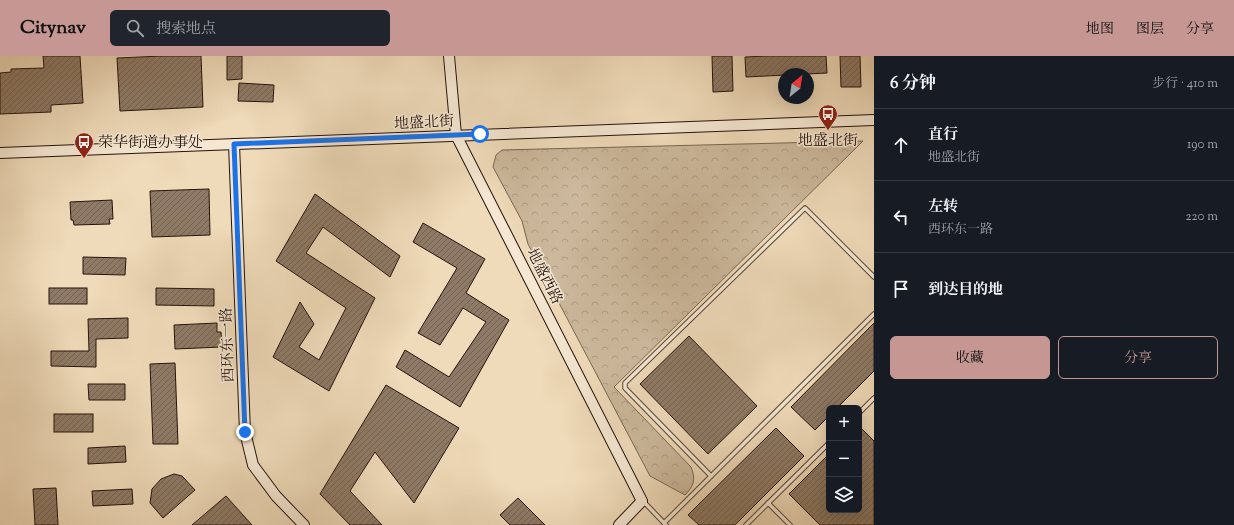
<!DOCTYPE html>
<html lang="zh">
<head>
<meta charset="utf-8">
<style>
  :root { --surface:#171b24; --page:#20242c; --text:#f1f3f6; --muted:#9ea1a6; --line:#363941; --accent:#c59692 }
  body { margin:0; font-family:"Sorts Mill Goudy","Noto Serif SC",serif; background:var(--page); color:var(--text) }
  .controls { position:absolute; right:12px; bottom:12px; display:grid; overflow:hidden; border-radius:6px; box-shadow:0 4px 16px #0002 }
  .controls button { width:36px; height:36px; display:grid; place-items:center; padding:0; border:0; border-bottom:1px solid var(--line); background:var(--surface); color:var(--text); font:20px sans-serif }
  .compass { position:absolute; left:778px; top:12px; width:36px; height:36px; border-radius:50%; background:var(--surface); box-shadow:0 4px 16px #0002; rotate:30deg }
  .stop { position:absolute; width:12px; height:12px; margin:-9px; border:3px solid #1a73e8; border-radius:50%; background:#fff }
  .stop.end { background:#1a73e8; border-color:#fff; box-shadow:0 1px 4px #0008 }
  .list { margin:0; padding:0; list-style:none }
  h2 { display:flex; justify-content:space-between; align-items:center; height:52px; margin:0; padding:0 16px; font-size:17px }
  h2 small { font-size:13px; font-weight:400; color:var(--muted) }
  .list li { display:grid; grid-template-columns:26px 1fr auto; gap:12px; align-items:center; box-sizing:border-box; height:72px; padding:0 16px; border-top:1px solid var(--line) }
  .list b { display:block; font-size:15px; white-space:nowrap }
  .list p { margin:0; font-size:13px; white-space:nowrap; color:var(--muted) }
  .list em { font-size:13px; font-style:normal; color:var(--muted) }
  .actions { display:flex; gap:8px; padding:12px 16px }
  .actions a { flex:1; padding:9px 0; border:1px solid var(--accent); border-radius:6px; text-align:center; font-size:14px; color:var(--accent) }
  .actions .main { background:var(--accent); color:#111 }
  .icon { flex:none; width:22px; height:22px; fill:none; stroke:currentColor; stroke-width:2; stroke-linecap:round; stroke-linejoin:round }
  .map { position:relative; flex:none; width:874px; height:469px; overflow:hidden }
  header { display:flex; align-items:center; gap:24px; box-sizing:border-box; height:56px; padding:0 20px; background:var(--accent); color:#111 }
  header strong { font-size:19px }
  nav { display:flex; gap:22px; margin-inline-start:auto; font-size:14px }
  .search { width:280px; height:36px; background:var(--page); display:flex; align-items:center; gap:10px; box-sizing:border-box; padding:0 14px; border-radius:6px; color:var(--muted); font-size:15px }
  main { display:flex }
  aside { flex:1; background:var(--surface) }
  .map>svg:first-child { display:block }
  .forest { fill:url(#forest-crowns); stroke:#786654 }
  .building { fill:url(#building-hatch); stroke:#24130c }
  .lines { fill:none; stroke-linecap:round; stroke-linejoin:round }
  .lane-casing { stroke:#574537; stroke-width:5.5 }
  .secondary-casing { stroke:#24130c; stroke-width:12 }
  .lane { stroke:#f5e7d2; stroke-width:3.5 }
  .secondary { stroke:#f5e7d2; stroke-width:10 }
  .route { stroke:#1a73e8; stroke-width:5 }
  .labels { text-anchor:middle; stroke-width:3; stroke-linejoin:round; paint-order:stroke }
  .street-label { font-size:15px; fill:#24130c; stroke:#f5e7d2 }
  .poi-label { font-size:15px; fill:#24130c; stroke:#f5e7d2 }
</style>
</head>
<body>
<header>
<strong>Citynav</strong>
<div class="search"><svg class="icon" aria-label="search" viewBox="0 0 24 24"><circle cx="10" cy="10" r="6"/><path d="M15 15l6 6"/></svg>搜索地点</div>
<nav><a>地图</a><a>图层</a><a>分享</a></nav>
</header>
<main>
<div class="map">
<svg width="874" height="469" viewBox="0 0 874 469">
  <defs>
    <pattern id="forest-crowns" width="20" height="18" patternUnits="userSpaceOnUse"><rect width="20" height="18" fill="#ccb89c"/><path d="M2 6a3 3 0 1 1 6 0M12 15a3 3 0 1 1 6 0" fill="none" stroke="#af9d85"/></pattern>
    <pattern id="building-hatch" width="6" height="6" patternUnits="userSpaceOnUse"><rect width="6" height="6" fill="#8e7a66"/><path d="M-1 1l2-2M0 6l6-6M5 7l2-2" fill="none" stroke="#746352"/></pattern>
  </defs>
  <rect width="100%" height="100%" fill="#efdab9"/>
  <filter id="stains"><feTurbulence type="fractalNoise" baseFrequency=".005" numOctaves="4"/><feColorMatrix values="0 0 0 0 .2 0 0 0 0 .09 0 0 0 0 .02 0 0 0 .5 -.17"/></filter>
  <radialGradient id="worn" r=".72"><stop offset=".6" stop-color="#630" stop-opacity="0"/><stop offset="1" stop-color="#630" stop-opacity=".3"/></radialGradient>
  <path class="forest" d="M863 85 614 331 691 411C696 423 694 430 685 439L650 420 528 188 522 165 493 111 496 99 502 94Z"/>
  <g class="building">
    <path d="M43 0H80L83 47 51 49V56L0 58V17L11 16V13L44 12Z"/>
    <path d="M162 0H201L203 51 120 55 117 2Z"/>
    <path d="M227 0H242V23L227 24Z"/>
    <path d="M712 0H732L733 35 713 36Z"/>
    <path d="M767 0H826L827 17 746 21 745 1Z"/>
    <path d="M840 0H860L861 31H841Z"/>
    <path d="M239 27 274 29 273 46 238 45Z"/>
    <path d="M209 133 210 179 152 181 150 135Z"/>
    <path d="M315 138 400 200 390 221 323 171 306 197 375 242 329 335 273 301 300 246 314 268 299 291 319 304 346 252 276 205Z"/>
    <path d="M112 144 113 163H109L110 168 74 169 73 164H71L70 146Z"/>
    <path d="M423 167 485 203 466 237 509 264 460 351 396 311 405 294 449 321 486 266 463 252 440 289 418 277 457 212 413 186Z"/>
    <path d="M83 201 126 202 125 219 83 218Z"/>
    <rect x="49" y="232" width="38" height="16"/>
    <path d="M156 232 214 233V250L156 249Z"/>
    <path d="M128 262V282L96 283V311L51 310V295H89L88 263Z"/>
    <path d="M217 267V276H221L222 291 175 293 174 269Z"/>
    <path d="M874 267V315L837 352H829V360L815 374 791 351Z"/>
    <path d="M689 280 757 350 708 398 640 328Z"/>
    <path d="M175 307 178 388H153L150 308Z"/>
    <path d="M88 328H125V344H89Z"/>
    <path d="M386 329 459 372 414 447 375 396 350 435 382 469H350L320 438Z"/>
    <rect x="54" y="358" width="39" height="18"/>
    <path d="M859 370 874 385V469H820L789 438 829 398V454H859Z"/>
    <path d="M776 372 804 400 735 469H699L688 459Z"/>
    <path d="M125 390 126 406 88 408V392Z"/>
    <path d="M174 418 182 420 195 434 163 462 150 447 152 433 161 423Z"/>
    <path d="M56 432 58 469H35L33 433Z"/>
    <path d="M132 433 133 448 93 450 92 435Z"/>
    <path d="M226 440 252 469H192Z"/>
    <path d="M518 442 545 469H510L500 459Z"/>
  </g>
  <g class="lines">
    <g class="lane-casing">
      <g id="lane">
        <path d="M859 357 874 342"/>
        <path d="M711 420 625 332V327L805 152 874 221"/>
        <path d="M643 445 666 469"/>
        <path d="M768 447 790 469"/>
        <path d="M664 467 874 258"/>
        <path d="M746 469 829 387"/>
      </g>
    </g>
    <g class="secondary-casing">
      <g id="secondary">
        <path d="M449 0 456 79 642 445 619 469"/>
        <path d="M234 88 245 376 253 409 276 440 304 469"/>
        <path d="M0 97 874 64"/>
      </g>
    </g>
    <use href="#lane" class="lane"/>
    <use href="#secondary" class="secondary"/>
  </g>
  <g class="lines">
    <path class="route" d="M245 376 234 88 480 78"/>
  </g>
  <defs>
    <g id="bus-pin" transform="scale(1)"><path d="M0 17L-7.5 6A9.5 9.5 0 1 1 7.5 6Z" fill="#8f2418" stroke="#f5e7d2"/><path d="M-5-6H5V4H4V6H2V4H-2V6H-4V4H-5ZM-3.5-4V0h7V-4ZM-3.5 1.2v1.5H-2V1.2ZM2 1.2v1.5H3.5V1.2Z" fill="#fff"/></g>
  </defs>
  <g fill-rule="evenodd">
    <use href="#bus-pin" x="828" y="58"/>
    <use href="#bus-pin" x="84" y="86"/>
  </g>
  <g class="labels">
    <g class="street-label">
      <text transform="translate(424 66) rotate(-3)" y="5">地盛北街</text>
      <text transform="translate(545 220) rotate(63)" y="5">地盛西路</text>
      <text transform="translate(227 289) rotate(-92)" y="5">西环东一路</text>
    </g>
    <g class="poi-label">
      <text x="828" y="89">地盛北街</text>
      <text x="98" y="91" text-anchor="start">荣华街道办事处</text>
    </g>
  </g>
  <rect width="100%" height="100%" filter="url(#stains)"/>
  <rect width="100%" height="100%" fill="url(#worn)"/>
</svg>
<div class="controls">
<button>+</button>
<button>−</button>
<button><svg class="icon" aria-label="layers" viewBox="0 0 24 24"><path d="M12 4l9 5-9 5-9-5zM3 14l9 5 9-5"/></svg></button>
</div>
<svg class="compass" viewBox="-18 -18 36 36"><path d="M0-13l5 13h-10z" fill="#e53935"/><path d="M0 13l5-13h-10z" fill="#9ea1a6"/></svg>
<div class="stop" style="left:480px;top:78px"></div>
<div class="stop end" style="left:245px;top:376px"></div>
</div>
<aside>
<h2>6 分钟<small>步行 · 410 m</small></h2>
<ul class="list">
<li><svg class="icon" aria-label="ahead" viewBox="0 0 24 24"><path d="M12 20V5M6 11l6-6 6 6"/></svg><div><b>直行</b><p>地盛北街</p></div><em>190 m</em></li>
<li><svg class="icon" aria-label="left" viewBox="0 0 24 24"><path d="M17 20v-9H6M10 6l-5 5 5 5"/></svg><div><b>左转</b><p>西环东一路</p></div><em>220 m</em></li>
<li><svg class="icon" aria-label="arrive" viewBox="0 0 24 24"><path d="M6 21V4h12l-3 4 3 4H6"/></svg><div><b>到达目的地</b></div></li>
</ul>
<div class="actions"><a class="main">收藏</a><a>分享</a></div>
</aside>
</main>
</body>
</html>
